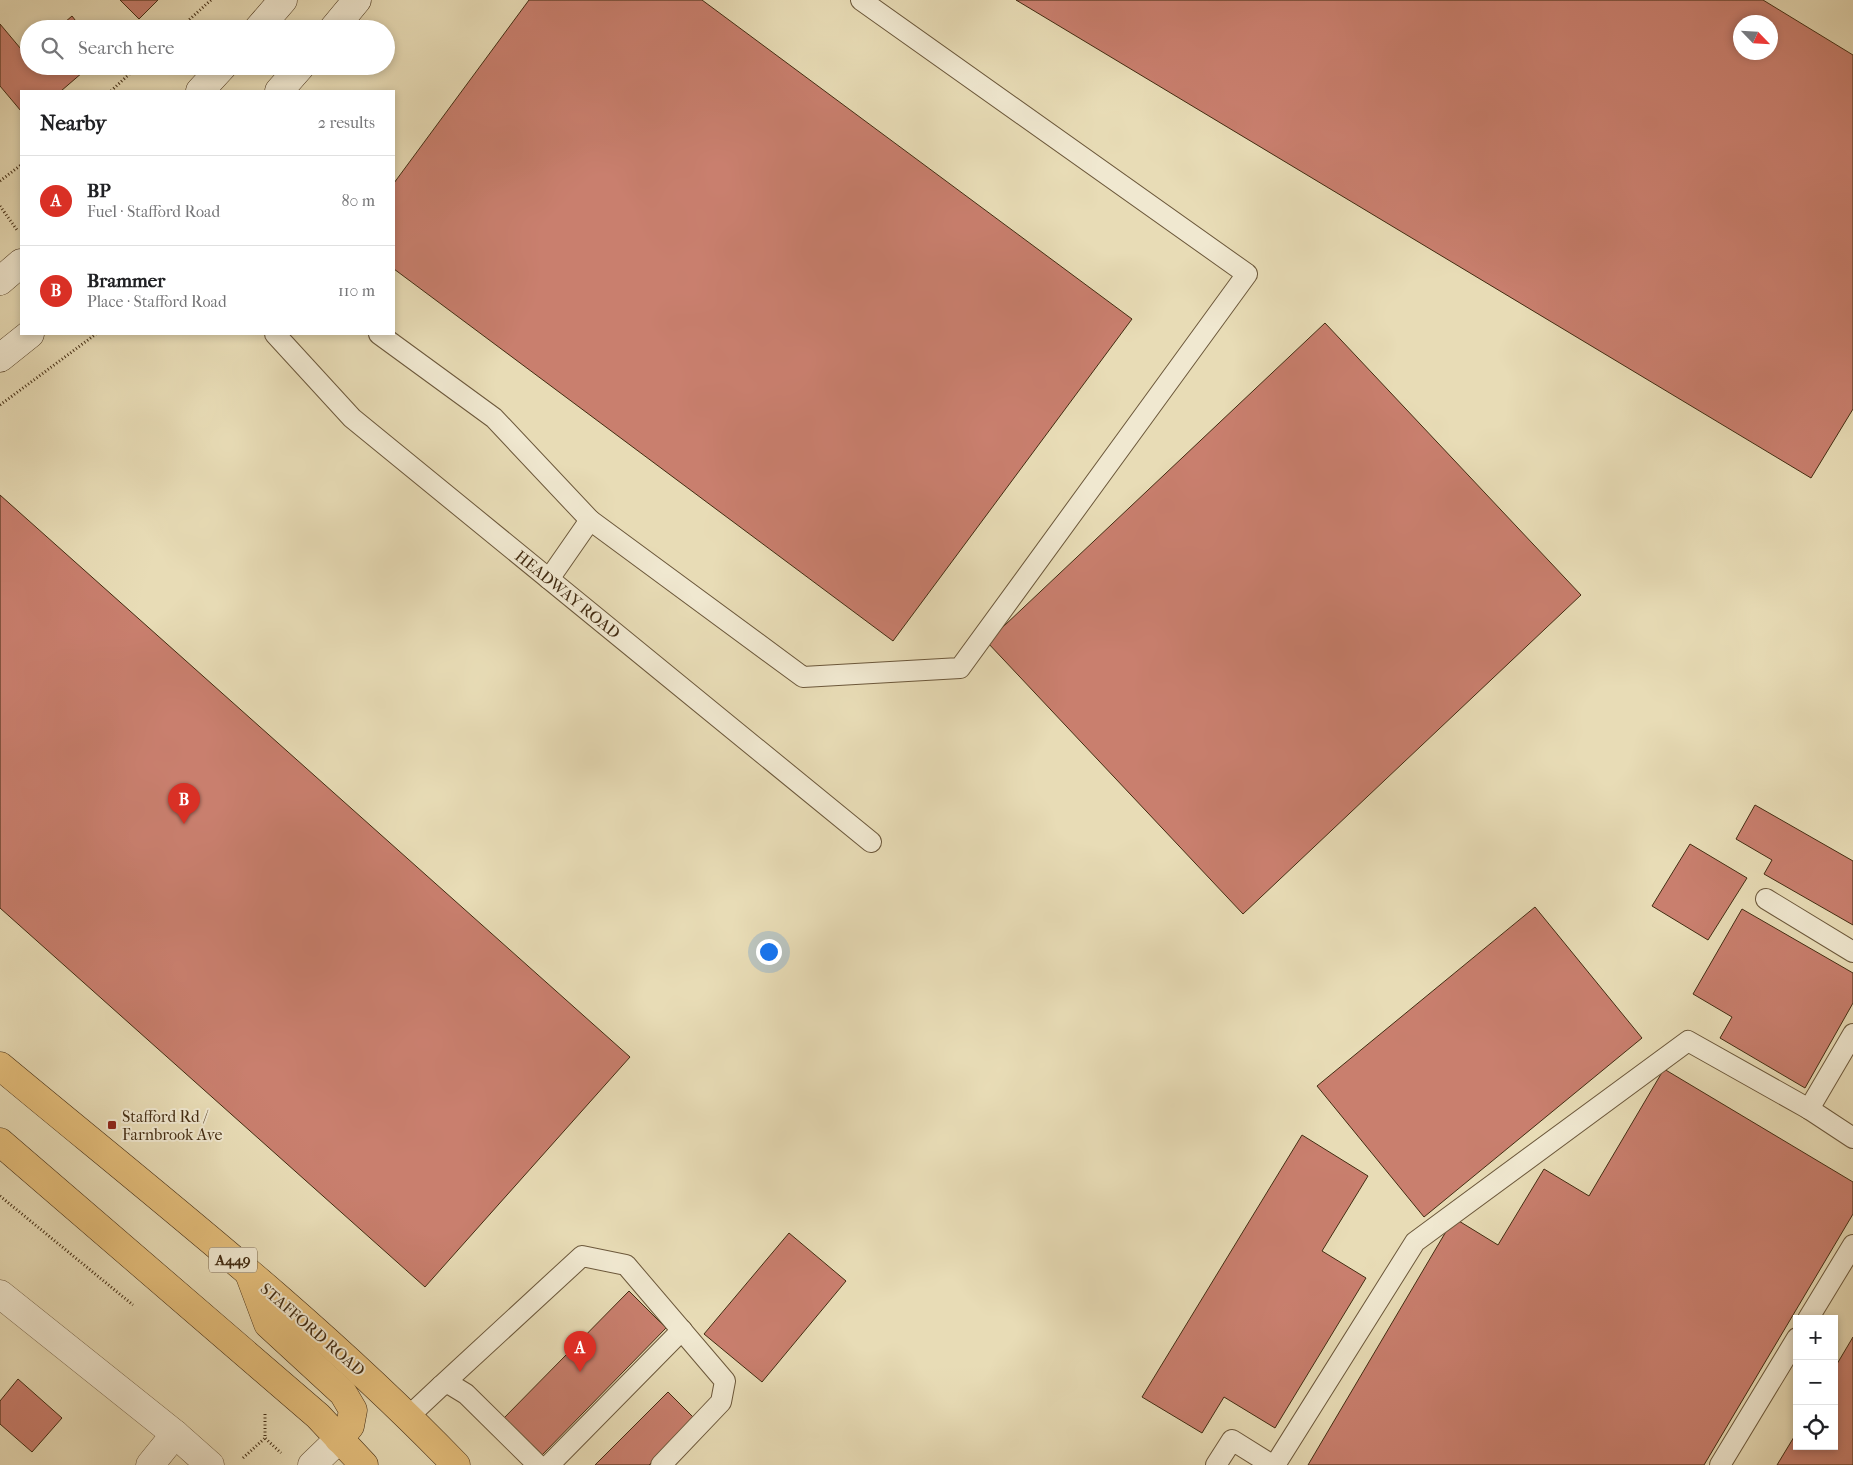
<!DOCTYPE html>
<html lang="en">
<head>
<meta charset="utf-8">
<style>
  :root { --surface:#fff; --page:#f6f6f6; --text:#202124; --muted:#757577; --line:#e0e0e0; --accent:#d93025 }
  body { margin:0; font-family:"IM FELL French Canon",serif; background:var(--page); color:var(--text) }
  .controls { position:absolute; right:15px; bottom:15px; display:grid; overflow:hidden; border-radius:0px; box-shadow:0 2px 8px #0003 }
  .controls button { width:45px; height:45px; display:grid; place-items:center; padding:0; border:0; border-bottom:1px solid var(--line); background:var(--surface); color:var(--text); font:25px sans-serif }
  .compass { position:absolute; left:1733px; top:15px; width:45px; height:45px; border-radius:50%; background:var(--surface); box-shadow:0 2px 8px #0003; rotate:115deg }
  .you { position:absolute; left:768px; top:951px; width:18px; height:18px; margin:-12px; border:4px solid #fff; border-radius:50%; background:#1a73e8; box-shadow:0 0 0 8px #1a73e833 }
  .badge { display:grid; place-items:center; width:32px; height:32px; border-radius:50%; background:var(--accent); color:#fff; font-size:16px; font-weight:700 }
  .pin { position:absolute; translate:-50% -41px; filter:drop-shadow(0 1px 2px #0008) }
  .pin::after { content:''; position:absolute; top:26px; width:18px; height:15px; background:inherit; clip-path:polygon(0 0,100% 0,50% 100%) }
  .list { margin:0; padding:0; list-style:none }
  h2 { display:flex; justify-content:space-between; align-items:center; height:65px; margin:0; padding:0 20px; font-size:21px }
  h2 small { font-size:16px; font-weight:400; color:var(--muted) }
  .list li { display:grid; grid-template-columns:32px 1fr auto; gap:15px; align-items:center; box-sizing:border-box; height:90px; padding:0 20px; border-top:1px solid var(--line) }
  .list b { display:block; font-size:19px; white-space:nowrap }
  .list p { margin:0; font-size:16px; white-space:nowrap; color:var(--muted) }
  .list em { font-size:16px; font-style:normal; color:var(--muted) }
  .icon { flex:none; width:28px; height:28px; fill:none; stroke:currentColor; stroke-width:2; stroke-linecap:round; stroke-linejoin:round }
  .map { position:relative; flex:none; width:1853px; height:1465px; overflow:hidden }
  .search { position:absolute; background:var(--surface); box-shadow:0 2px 8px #0003; left:20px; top:20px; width:375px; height:55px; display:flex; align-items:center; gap:12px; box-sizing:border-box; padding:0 18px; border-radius:28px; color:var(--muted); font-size:19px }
  .panel { position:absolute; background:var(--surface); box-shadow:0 2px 8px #0003; left:20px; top:90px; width:375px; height:245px; border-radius:0px }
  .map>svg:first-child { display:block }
  .building { fill:#c97f6e; stroke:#432c12; fill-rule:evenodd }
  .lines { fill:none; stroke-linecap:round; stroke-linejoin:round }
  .lane-casing { stroke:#6c583b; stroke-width:22 }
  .street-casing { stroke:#6c583b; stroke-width:29 }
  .secondary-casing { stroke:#432c12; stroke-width:29 }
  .highway-casing { stroke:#432c12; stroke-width:29 }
  .path { stroke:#432c12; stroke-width:3; stroke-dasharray:1 2.5; stroke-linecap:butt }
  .lane { stroke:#f0e8d0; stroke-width:20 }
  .street { stroke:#f0e8d0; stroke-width:28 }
  .secondary { stroke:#f0e8d0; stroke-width:28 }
  .highway { stroke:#e4be7b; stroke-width:28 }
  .poi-dot { fill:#8f2418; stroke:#f0e8d0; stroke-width:2 }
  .labels { text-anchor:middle; stroke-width:4; stroke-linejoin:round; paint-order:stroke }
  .shield { fill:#f0e8d0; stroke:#77644b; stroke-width:1 }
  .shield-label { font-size:15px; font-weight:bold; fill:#432c12 }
  .street-label { font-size:16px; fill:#432c12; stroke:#f0e8d0 }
  .poi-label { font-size:16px; fill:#432c12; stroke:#f0e8d0; text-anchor:start }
</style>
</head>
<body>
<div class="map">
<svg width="1853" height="1465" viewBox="0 0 1853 1465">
  <rect width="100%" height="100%" fill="#e8dcb6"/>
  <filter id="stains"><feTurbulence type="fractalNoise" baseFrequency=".004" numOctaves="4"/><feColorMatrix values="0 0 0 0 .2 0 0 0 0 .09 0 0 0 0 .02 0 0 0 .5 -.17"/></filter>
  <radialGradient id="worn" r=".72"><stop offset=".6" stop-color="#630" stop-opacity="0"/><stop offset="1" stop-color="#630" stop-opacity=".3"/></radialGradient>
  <g class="building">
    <path d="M120 0H158L139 19Z"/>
    <path d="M529 0H702L1132 319 893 641 394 269V183Z"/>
    <path d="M1016 0H1763L1853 55V409L1811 478ZM1740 22H1770V52H1740Z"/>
    <path d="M72 16 82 29H57Z"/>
    <path d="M0 24 26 55 29 53V66H90L61 91H21V111L0 86Z"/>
    <path d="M1325 323 1581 595 1243 914 987 642Z"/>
    <path d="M0 495 630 1057 425 1287 0 908Z"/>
    <path d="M1755 805 1853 861V925L1764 874 1772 860 1736 839Z"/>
    <path d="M1690 844 1747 878 1708 940 1652 906Z"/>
    <path d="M1535 907 1642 1038 1424 1217 1317 1086Z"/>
    <path d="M1742 909 1853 973V1003L1805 1088 1720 1038 1732 1017 1693 994Z"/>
    <path d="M1664 1069 1853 1182V1214L1704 1465H1308L1454 1218 1498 1245 1544 1169 1589 1196Z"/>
    <path d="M1302 1135 1368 1176 1322 1251 1366 1278 1275 1428 1224 1397 1202 1433 1142 1397Z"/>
    <path d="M789 1233 846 1281 762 1382 704 1334Z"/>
    <path d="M629 1291 666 1328 542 1455 504 1418Z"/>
    <path d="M1853 1337V1465H1777L1797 1432V1446H1834V1369Z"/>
    <path d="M18 1379 62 1418 32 1452 0 1424V1401Z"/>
    <path d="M668 1392 695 1419 649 1465H595Z"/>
  </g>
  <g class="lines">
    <g class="lane-casing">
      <g id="lane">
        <path d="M275 334 352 418 871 842"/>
        <path d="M379 334 494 418 590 520"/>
        <path d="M549 579 590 520 803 677 960 668 1247 274 861 0"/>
        <path d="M1766 899 1853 952"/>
        <path d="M1809 1109 1853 1034"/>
        <path d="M1808 1319 1853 1245"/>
        <path d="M441 1386 582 1256 626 1265 725 1381 721 1402 661 1465"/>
        <path d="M409 1416 441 1386 448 1383 466 1394 538 1465"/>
        <path d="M549 1465 682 1330"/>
        <path d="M1216 1465 1232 1440 1272 1465"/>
        <path d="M1275 1465 1415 1242 1688 1041 1809 1109 1853 1138"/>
        <path d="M1720 1465 1797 1338"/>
      </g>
    </g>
    <g class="street-casing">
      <g id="street">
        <path d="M0 1294 175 1434 210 1465"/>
        <path d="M150 1465 175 1434"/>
        <path d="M312 1465 339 1439"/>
      </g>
    </g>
    <g class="secondary-casing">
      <g id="secondary">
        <path d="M258 29 283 0"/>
        <path d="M333 29 357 0"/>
        <path d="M200 91 223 66"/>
        <path d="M279 91 301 66"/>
        <path d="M0 281 21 263"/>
        <path d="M0 358 30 334"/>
      </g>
    </g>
    <g class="highway-casing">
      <g id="highway">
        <path d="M0 1066C155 1195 316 1320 456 1465"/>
        <path d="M0 1142 318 1416 364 1465"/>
        <path d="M250 1276 268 1324 343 1393 353 1410 350 1426 339 1439"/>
      </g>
    </g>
    <g class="path">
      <path d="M179 29 211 0"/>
      <path d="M111 91 138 66"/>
      <path d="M0 181 21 165"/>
      <path d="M0 206 17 230"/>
      <path d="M0 405 96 334"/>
      <path d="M0 1196 133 1305"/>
      <path d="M265 1414V1438L281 1453"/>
      <path d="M243 1458 265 1438"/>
    </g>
    <use href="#lane" class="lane"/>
    <use href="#street" class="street"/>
    <use href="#secondary" class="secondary"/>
    <use href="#highway" class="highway"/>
  </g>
  <rect class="poi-dot" x="107" y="1120" width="10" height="10" rx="2.5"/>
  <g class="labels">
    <rect class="shield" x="209" y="1247.5" width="48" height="25" rx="4"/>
    <g class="shield-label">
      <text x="233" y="1265">A449</text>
    </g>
    <g class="street-label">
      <text transform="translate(568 594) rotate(39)" y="6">HEADWAY ROAD</text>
      <text transform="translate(313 1329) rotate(41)" y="6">STAFFORD ROAD</text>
    </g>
    <g class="poi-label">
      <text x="122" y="1122">Stafford Rd /<tspan x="122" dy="18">Farnbrook Ave</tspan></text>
    </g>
  </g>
  <rect width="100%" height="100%" filter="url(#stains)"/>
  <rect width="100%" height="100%" fill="url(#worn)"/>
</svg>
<div class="controls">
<button>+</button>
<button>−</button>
<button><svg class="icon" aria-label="locate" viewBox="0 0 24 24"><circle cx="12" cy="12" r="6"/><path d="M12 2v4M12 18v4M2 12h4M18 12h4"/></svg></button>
</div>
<svg class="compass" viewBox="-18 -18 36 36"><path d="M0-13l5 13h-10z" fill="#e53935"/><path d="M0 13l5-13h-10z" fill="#757577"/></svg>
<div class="you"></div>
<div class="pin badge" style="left:580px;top:1372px">A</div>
<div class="pin badge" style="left:184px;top:824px">B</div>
<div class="search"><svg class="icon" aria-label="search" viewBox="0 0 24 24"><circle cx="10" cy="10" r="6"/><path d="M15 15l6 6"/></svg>Search here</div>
<section class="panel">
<h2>Nearby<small>2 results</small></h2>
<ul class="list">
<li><span class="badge">A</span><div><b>BP</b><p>Fuel · Stafford Road</p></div><em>80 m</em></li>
<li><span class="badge">B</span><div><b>Brammer</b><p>Place · Stafford Road</p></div><em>110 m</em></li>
</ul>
</section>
</div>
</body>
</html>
